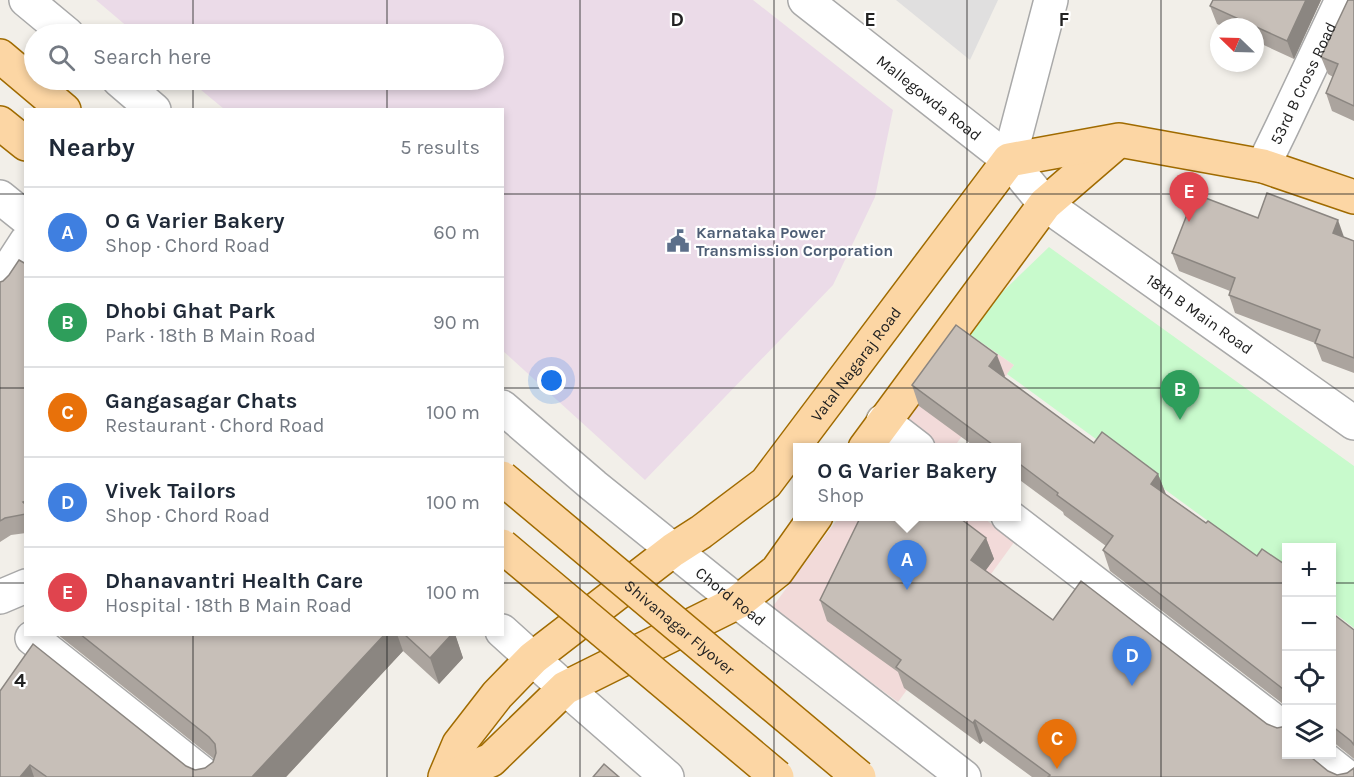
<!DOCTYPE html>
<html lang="en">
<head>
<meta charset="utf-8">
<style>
  :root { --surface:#fff; --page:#f6f6f7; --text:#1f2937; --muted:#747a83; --line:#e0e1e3; --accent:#7c3aed }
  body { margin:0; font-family:Karla,sans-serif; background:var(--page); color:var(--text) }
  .controls { position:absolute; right:18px; bottom:18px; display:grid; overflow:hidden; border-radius:0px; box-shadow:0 3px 9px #0003 }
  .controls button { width:54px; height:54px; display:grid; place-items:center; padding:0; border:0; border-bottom:2px solid var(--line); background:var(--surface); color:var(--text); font:30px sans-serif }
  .compass { position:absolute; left:1210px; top:18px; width:54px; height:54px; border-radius:50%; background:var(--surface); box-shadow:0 3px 9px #0003; rotate:293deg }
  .you { position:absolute; left:552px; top:381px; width:21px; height:21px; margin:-15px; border:4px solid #fff; border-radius:50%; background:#1a73e8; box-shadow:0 0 0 9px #1a73e833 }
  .badge { display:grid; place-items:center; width:39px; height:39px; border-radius:50%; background:var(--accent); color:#fff; font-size:20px; font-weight:700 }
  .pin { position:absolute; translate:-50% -50px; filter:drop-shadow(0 2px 3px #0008) }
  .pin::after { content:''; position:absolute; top:32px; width:21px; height:18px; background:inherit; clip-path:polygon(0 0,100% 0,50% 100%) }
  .popup { position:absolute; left:793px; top:443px; width:228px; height:78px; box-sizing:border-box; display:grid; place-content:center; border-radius:0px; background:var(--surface); filter:drop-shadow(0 2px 4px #0005); font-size:20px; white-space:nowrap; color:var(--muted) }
  .popup b { font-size:22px; color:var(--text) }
  .popup::after { content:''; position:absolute; left:50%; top:100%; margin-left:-12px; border:12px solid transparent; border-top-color:var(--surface) }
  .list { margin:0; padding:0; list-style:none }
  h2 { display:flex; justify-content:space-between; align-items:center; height:78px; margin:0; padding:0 24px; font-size:26px }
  h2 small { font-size:20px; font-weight:400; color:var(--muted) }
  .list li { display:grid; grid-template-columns:39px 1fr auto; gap:18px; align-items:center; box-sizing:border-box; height:90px; padding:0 24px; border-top:2px solid var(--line) }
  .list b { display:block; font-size:22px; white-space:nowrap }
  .list p { margin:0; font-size:20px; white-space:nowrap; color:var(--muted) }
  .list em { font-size:20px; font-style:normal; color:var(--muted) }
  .icon { flex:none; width:33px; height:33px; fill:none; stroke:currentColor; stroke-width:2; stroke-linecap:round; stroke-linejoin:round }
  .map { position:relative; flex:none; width:1354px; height:777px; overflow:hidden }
  .search { position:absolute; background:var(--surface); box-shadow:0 3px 9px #0003; left:24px; top:24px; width:480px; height:66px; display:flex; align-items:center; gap:15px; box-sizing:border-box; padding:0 21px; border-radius:33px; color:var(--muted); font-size:22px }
  .panel { position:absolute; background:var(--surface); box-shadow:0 3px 9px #0003; left:24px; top:108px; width:480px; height:528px; border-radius:0px }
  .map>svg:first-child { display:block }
  .residential { fill:#e0dfdf }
  .commercial { fill:#f2dad9 }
  .industrial { fill:#ebdbe8 }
  .park { fill:#c8facc }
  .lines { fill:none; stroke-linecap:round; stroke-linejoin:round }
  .minor-casing { stroke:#a9a9a9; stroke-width:36 }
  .major-casing { stroke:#a06b00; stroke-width:36 }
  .minor { stroke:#fff; stroke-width:33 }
  .major { stroke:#fcd6a4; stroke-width:33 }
  .major-bridge-casing { stroke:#a06b00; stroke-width:36; stroke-linecap:butt }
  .major-bridge { stroke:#fcd6a4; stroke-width:33 }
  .wall { fill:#aba49e }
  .shaded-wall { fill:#8b8681 }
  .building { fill:#c7bfb8; stroke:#8b8681; stroke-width:1.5 }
  .grid { fill:none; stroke:#222; stroke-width:1.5; stroke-opacity:0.55 }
  .labels { text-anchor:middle; stroke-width:4.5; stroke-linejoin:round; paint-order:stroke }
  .street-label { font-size:16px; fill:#222; stroke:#fff }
  .service-label { font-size:16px; font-weight:bold; fill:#4e5e75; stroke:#fff; text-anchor:start }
  .grid-label { font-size:20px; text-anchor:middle; font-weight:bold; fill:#222; stroke:#fff; stroke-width:4.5; stroke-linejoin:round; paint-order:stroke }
</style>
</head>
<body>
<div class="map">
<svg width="1354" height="777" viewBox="0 0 1354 777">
  <rect width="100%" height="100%" fill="#f2efe9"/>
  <path class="residential" d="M896 0H998L970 60Z"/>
  <g class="commercial">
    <path d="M963 330 1014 365 954 447H939L900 418Z"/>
    <path d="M839 517H982L1015 541 898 702 771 609Z"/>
  </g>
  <path class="industrial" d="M96 0H753L893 110 875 197 833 285 645 480 503 351 502 110 224 109 189 80H494V34H136Z"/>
  <path class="park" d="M1049 247 1354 466V628L1332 611V548H1286V578L1007 374 1014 365 963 330Z"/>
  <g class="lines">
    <g class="minor-casing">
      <g id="minor">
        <path d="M26 0 67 34"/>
        <path id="s1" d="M805 0 1009 160 1045 204 1354 423"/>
        <path d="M119 80 154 110"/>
        <path d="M1009 160 1051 0"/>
        <path id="s2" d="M1263 166 1282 127 1342 0"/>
        <path d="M0 197 26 218"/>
        <path d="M0 282 26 242"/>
        <path id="s3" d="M502 407 594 486 738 602 964 777"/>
        <path d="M883 421 918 448"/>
        <path d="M1008 516 1286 730"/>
        <path d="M0 597 26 586"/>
        <path d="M502 631 565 688 667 777"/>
        <path d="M32 638 207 777"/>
        <path d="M1318 754 1347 777"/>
      </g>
    </g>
    <g class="major-casing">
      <g id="major">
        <path d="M0 56 64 110"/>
        <path d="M0 123 26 144"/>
        <path d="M865 448 1045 204 1118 141"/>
        <path id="s4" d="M445 777 459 744 497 695 533 658 673 550 701 532 766 483 1009 160 1119 140 1263 166 1354 197"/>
        <path d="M450 777 491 760 565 688 738 602 777 571 816 516"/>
      </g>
    </g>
    <use href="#minor" class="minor"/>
    <use href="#major" class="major"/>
    <g class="major-bridge-casing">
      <g id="major-bridge">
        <path id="s5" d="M502 478 859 777"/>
        <path d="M502 546 777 777"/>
      </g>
    </g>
    <use href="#major-bridge" class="major-bridge"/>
  </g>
  <g class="wall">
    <path d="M1213 0H1321L1294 59 1255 41V27H1224L1217 24 1210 6Z"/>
    <path d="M1354 0V121L1332 111 1326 93 1333 77 1328 74 1321 57Z"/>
    <path d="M1258 218 1344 237 1354 241V373L1322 361 1315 343 1235 313 1229 295 1230 291 1179 271 1172 253Z"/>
    <path d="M26 264V533L11 535 0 542V282L3 281Z"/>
    <path d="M1005 376 1004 377 1094 443 1158 474 1166 494 1206 523 1257 556 1287 566V707L1110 571 1103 550 1106 546 1064 515 1063 512 1017 478V447H975L919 406 912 385Z"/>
    <path d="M986 538 994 559 985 571 1053 620 1328 771 1337 775 1354 777H1032L983 741 980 744 904 688 898 672 827 621 820 600Z"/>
    <path d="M1332 613 1354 630V759L1332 741Z"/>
    <path d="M57 634H455L463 658 439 684 403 651 286 777H0V691L195 770 205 768 213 762 214 759Z"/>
  </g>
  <g class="shaded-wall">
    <path d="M1306 0H1321L1294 59 1287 41Z"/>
    <path d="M1338 220 1344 237 1333 233Z"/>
    <path d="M997 355 1005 376 997 387 989 366Z"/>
    <path d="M1158 474 1166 495 1151 484Z"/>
    <path d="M986 538 994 559 978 581 971 560Z"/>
    <path d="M385 634H397L403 651 286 777H252Z"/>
    <path d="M452 634H455L463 658 439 684 430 658Z"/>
    <path d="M975 720 983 741 980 744 973 723Z"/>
    <path d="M30 765 34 777H20Z"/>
  </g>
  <g class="building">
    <path d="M1213 0H1306L1287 41 1210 6Z"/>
    <path d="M1348 0H1354V106L1326 93 1338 64 1321 57Z"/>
    <path d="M1267 193 1338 220 1333 233 1354 241V358L1315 343 1320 330 1229 295 1235 278 1172 253 1195 194 1258 218Z"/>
    <path d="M19 260 26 264V501L23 502 26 505V514L5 518 0 521V282L3 281 9 275Z"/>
    <path d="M956 325 997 355 989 366 1094 443 1102 432 1158 474 1151 484 1206 523 1208 521 1257 556 1262 549 1287 566V692L1103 550 1113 536 1057 495 1058 493 1017 462V447H996L912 385Z"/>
    <path d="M861 516H957L986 538 971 560 1053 620 1081 581 1267 724 1277 728 1287 726V754H1307L1328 771 1337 775 1347 773 1354 768V777H1048L1050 775 975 720 973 723 896 667 901 660 820 600Z"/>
    <path d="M1332 613 1354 630V745L1351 741 1332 726Z"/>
    <path d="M80 634H385L252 777H47L30 765 20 777H0V691L33 644 186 766 195 770 205 768 213 762 216 753 215 744 209 737Z"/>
    <path d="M404 634H452L430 658Z"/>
    <path d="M604 764 619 777H593Z"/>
  </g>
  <path class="grid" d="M193 0V34M387 0V34M580 0V777M774 0V777M967 0V777M1161 0V777M193 80V110M387 80V110M0 194H26M502 194H1354M0 388H26M502 388H1354M0 583H26M502 583H1286M1332 583H1354M193 634V777M387 634V777"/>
  <defs>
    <g id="civic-bare" transform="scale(1.8)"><path d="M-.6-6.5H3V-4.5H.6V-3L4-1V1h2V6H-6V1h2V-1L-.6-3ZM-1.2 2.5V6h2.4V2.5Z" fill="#5c6f8a" stroke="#fff" stroke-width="2.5" paint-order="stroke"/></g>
  </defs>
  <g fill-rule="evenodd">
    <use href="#civic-bare" x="678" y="241"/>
  </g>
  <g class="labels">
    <g class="street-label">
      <text dy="6" stroke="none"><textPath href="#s2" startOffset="92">53rd B Cross Road</textPath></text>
      <text dy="6" stroke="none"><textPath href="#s1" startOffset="158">Mallegowda Road</textPath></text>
      <text dy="6" stroke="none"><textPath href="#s1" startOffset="506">18th B Main Road</textPath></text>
      <text dy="6" stroke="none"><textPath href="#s4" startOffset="590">Vatal Nagaraj Road</textPath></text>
      <text dy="6" stroke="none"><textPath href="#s3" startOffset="297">Chord Road</textPath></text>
      <text dy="6" stroke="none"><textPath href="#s5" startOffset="232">Shivanagar Flyover</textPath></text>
    </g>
    <g class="service-label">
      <text x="696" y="238">Karnataka Power<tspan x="696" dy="18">Transmission Corporation</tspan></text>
    </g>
  </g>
  <g class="grid-label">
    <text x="677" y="26">D</text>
    <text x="870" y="26">E</text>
    <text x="1064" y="26">F</text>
    <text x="20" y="687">4</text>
  </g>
</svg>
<div class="controls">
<button>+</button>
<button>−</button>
<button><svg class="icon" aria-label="locate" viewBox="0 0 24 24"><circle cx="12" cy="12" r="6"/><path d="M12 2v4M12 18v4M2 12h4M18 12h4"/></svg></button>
<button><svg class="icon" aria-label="layers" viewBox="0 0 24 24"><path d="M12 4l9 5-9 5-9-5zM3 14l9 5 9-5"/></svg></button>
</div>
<svg class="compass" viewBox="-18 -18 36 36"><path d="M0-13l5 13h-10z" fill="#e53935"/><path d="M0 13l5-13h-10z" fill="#747a83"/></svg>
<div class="you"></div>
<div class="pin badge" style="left:907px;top:590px;background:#3f7fe0">A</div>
<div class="popup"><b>O G Varier Bakery</b>Shop</div>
<div class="pin badge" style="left:1180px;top:420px;background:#2e9e5b">B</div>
<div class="pin badge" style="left:1057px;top:769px;background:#e8710a">C</div>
<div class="pin badge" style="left:1132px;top:686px;background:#3f7fe0">D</div>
<div class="pin badge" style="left:1189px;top:222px;background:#e0444e">E</div>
<div class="search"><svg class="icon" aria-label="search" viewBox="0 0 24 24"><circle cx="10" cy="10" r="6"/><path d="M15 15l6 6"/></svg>Search here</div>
<section class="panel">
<h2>Nearby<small>5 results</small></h2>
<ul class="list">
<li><span class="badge" style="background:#3f7fe0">A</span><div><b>O G Varier Bakery</b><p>Shop · Chord Road</p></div><em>60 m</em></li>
<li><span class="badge" style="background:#2e9e5b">B</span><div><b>Dhobi Ghat Park</b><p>Park · 18th B Main Road</p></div><em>90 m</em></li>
<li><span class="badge" style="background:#e8710a">C</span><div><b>Gangasagar Chats</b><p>Restaurant · Chord Road</p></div><em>100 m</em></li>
<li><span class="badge" style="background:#3f7fe0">D</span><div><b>Vivek Tailors</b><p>Shop · Chord Road</p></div><em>100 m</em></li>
<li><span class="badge" style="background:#e0444e">E</span><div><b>Dhanavantri Health Care</b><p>Hospital · 18th B Main Road</p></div><em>100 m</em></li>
</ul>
</section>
</div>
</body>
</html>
